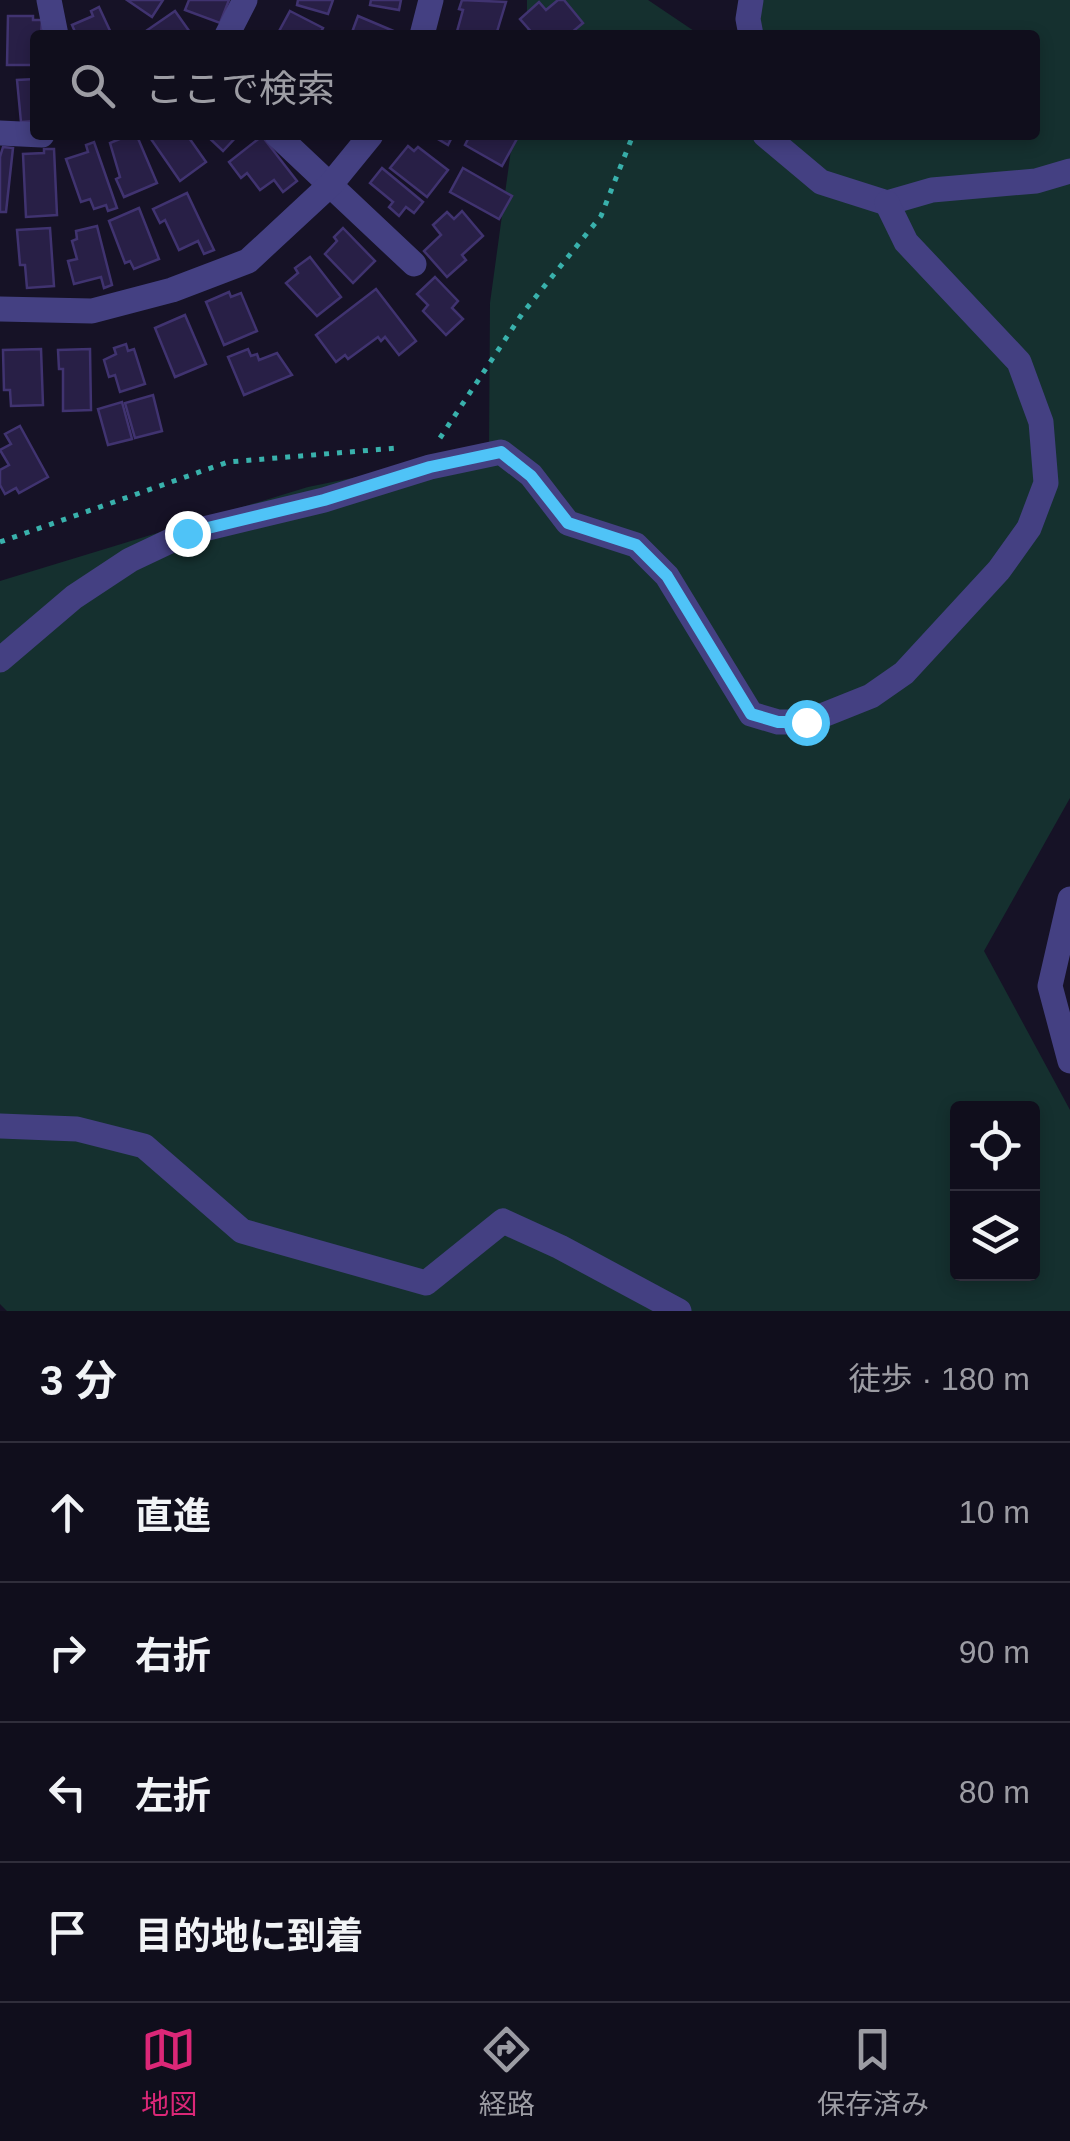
<!DOCTYPE html>
<html lang="ja">
<head>
<meta charset="utf-8">
<style>
  :root { --surface:#100e1c; --page:#1e1c29; --text:#f1f3f6; --muted:#9c9ca3; --line:#302e3b; --accent:#db2777 }
  body { margin:0; font-family:Arial,"Noto Sans JP",sans-serif; background:var(--page); color:var(--text) }
  .controls { position:absolute; right:30px; bottom:30px; display:grid; overflow:hidden; border-radius:10px; box-shadow:0 5px 15px #0003 }
  .controls button { width:90px; height:90px; display:grid; place-items:center; padding:0; border:0; border-bottom:2px solid var(--line); background:var(--surface); color:var(--text); font:50px sans-serif }
  .stop { position:absolute; width:30px; height:30px; margin:-22px; border:8px solid #4fc3f7; border-radius:50%; background:#fff }
  .stop.end { background:#4fc3f7; border-color:#fff; box-shadow:0 2px 10px #0008 }
  .list { margin:0; padding:0; list-style:none }
  h2 { display:flex; justify-content:space-between; align-items:center; height:130px; margin:0; padding:0 40px; font-size:42px }
  h2 small { font-size:32px; font-weight:400; color:var(--muted) }
  .list li { display:grid; grid-template-columns:65px 1fr auto; gap:30px; align-items:center; box-sizing:border-box; height:140px; padding:0 40px; border-top:2px solid var(--line) }
  .list b { display:block; font-size:38px; white-space:nowrap }
  .list em { font-size:32px; font-style:normal; color:var(--muted) }
  .icon { flex:none; width:55px; height:55px; fill:none; stroke:currentColor; stroke-width:2; stroke-linecap:round; stroke-linejoin:round }
  .map { position:relative; flex:none; width:1070px; height:1311px; overflow:hidden }
  .search { position:absolute; background:var(--surface); box-shadow:0 5px 15px #0003; left:30px; right:30px; top:30px; height:110px; display:flex; align-items:center; gap:25px; box-sizing:border-box; padding:0 35px; border-radius:10px; color:var(--muted); font-size:38px }
  .sheet { height:690px; background:var(--surface) }
  nav { display:flex; justify-content:space-around; align-items:center; box-sizing:border-box; height:140px; border-top:2px solid var(--line); background:var(--surface); font-size:28px; color:var(--muted) }
  nav a { display:grid; justify-items:center; gap:5px }
  nav .on { color:var(--accent) }
  .map>svg:first-child { display:block }
  .green { fill:#15302f; fill-rule:evenodd }
  .building { fill:#281f46; stroke:#403370; stroke-width:2.5 }
  .lines { fill:none; stroke-linecap:round; stroke-linejoin:round }
  .path { stroke:#39b1ac; stroke-width:5; stroke-dasharray:5 8; stroke-linecap:butt }
  .street { stroke:#444082; stroke-width:25 }
  .route { stroke:#4fc3f7; stroke-width:12 }
</style>
</head>
<body>
<div class="map">
<svg width="1070" height="1311" viewBox="0 0 1070 1311">
  <rect width="100%" height="100%" fill="#161226"/>
  <g class="green">
    <path d="M527 0H648L700 35H527Z"/>
    <path d="M762 0H1070V798L984 951 1070 1110V1311H7L0 1304V581L308 487 489 450 490 303 513 135H1035V35H753ZM958 1108H1032V1274H958Z"/>
  </g>
  <g class="building">
    <path d="M127 0H163L152 17Z"/>
    <path d="M189 0H229L220 23 185 10Z"/>
    <path d="M298 0H333L328 14 297 5Z"/>
    <path d="M371 0H401L399 10 370 5Z"/>
    <path d="M462 0 506 2 496 35H456L463 10 459 9Z"/>
    <path d="M558 0H564L583 23 571 33 573 35H534L520 19 539 2 546 10Z"/>
    <path d="M99 7 112 35H73L76 34 72 25 93 16 91 11Z"/>
    <path d="M175 11 192 35H149L146 31Z"/>
    <path d="M290 11 323 28 319 35H277Z"/>
    <path d="M8 16H33V20H42L41 35H35V65H7Z"/>
    <path d="M358 16 396 32 395 35H351Z"/>
    <path d="M35 79V121L21 122 17 80Z"/>
    <path d="M129 135 131 138 137 136 157 183 124 197 116 179 120 177 110 143Z"/>
    <path d="M156 135H187L206 162 180 181 151 139Z"/>
    <path d="M206 135H238L223 151Z"/>
    <path d="M431 135H453L448 145Z"/>
    <path d="M470 135H519L502 166 465 145Z"/>
    <path d="M262 136 297 181 283 192 274 180 260 190 247 173 241 178 229 162Z"/>
    <path d="M94 142 117 208 108 211 106 205 94 209 90 199 81 202 66 159 88 152 86 145Z"/>
    <path d="M408 146 414 151 418 147 448 170 427 197 390 168Z"/>
    <path d="M3 147 13 148 6 212H0V157Z"/>
    <path d="M44 149H54L57 215 26 217 23 154 44 153Z"/>
    <path d="M382 168 423 202 414 213 406 207 399 216 389 207 393 202 370 183Z"/>
    <path d="M463 168 512 196 499 219 450 192Z"/>
    <path d="M187 193 214 250 204 254 198 241 179 250 165 220 160 223 153 209Z"/>
    <path d="M139 208 159 259 134 269 130 261 125 263 109 221Z"/>
    <path d="M462 211 483 236 462 255 466 260 447 277 424 251 441 235 433 225 447 212 454 219Z"/>
    <path d="M97 226 112 285 104 288 101 277 74 284 68 261 77 259 72 241 77 239 76 231Z"/>
    <path d="M50 228 54 286 27 288 25 265H20L17 230Z"/>
    <path d="M343 228 375 261 353 283 325 254 337 241 334 237Z"/>
    <path d="M310 257 341 297 317 316 286 283 298 273 295 268Z"/>
    <path d="M435 277 458 301 452 308 463 319 446 335 423 311 428 305 417 294Z"/>
    <path d="M376 289 416 341 399 355 385 337 381 341 378 337 348 359 345 355 336 362 316 335Z"/>
    <path d="M229 292 231 297 241 293 257 331 224 345 206 302Z"/>
    <path d="M185 315 206 364 175 377 155 328Z"/>
    <path d="M126 344 128 351 134 349 145 384 120 392 115 375 109 377 104 360 116 354 114 348Z"/>
    <path d="M41 349 43 405 11 406 10 390H4L3 350Z"/>
    <path d="M90 349 91 410 63 411V369H59L58 350Z"/>
    <path d="M248 349 251 356 257 354 259 360 277 353 292 375 244 395 228 357Z"/>
    <path d="M153 395 162 431 135 438 125 403Z"/>
    <path d="M122 402 132 439 108 445 98 409Z"/>
    <path d="M20 426 48 477 19 493 16 488 5 494 0 485V470L9 465 0 450 11 444 5 434Z"/>
  </g>
  <g class="lines">
    <g class="path">
      <path d="M440 438 522 314 601 216 633 135"/>
      <path d="M0 542 228 462 397 448"/>
    </g>
    <g class="street">
      <path d="M49 0 56 35"/>
      <path d="M227 35 245 0"/>
      <path d="M422 35 431 0"/>
      <path d="M751 35 748 19 751 0"/>
      <path d="M0 133 42 135"/>
      <path d="M277 135 414 264"/>
      <path d="M765 135 821 182 887 203 932 190 1036 181 1070 171"/>
      <path d="M0 309 92 311 172 290 248 261 331 184 371 135"/>
      <path d="M0 660 74 597 130 560 187 533 324 500 430 467 501 452 531 475 568 523 636 545 667 576 751 714 778 722H806L871 696 904 673 999 570 1029 528 1046 483 1041 422 1019 362 906 242 887 203"/>
      <path d="M1070 899 1050 986 1070 1061"/>
      <path d="M0 1126 77 1129 144 1146 242 1231 426 1283 503 1221 560 1247 679 1311"/>
    </g>
  </g>
  <g class="lines">
    <path class="route" d="M187 533 324 500 430 467 501 452 531 476 568 523 636 545 667 576 751 714 778 722H806"/>
  </g>
</svg>
<div class="controls">
<button><svg class="icon" aria-label="locate" viewBox="0 0 24 24"><circle cx="12" cy="12" r="6"/><path d="M12 2v4M12 18v4M2 12h4M18 12h4"/></svg></button>
<button><svg class="icon" aria-label="layers" viewBox="0 0 24 24"><path d="M12 4l9 5-9 5-9-5zM3 14l9 5 9-5"/></svg></button>
</div>
<div class="stop" style="left:806px;top:722px"></div>
<div class="stop end" style="left:187px;top:533px"></div>
<div class="search"><svg class="icon" aria-label="search" viewBox="0 0 24 24"><circle cx="10" cy="10" r="6"/><path d="M15 15l6 6"/></svg>ここで検索</div>
</div>
<section class="sheet">
<h2>3 分<small>徒歩 · 180 m</small></h2>
<ul class="list">
<li><svg class="icon" aria-label="ahead" viewBox="0 0 24 24"><path d="M12 20V5M6 11l6-6 6 6"/></svg><div><b>直進</b></div><em>10 m</em></li>
<li><svg class="icon" aria-label="right" viewBox="0 0 24 24"><path d="M7 20v-9h11M14 6l5 5-5 5"/></svg><div><b>右折</b></div><em>90 m</em></li>
<li><svg class="icon" aria-label="left" viewBox="0 0 24 24"><path d="M17 20v-9H6M10 6l-5 5 5 5"/></svg><div><b>左折</b></div><em>80 m</em></li>
<li><svg class="icon" aria-label="arrive" viewBox="0 0 24 24"><path d="M6 21V4h12l-3 4 3 4H6"/></svg><div><b>目的地に到着</b></div></li>
</ul>
</section>
<nav>
<a class="on"><svg class="icon" aria-label="map" viewBox="0 0 24 24"><path d="M3 6l6-2 6 2 6-2v14l-6 2-6-2-6 2zM9 4v14M15 6v14"/></svg>地図</a>
<a><svg class="icon" aria-label="directions" viewBox="0 0 24 24"><path d="M12 3l9 9-9 9-9-9zM9 14v-3h6M13 9l2 2-2 2"/></svg>経路</a>
<a><svg class="icon" aria-label="saved" viewBox="0 0 24 24"><path d="M7 4h10v16l-5-4-5 4z"/></svg>保存済み</a>
</nav>
</body>
</html>
